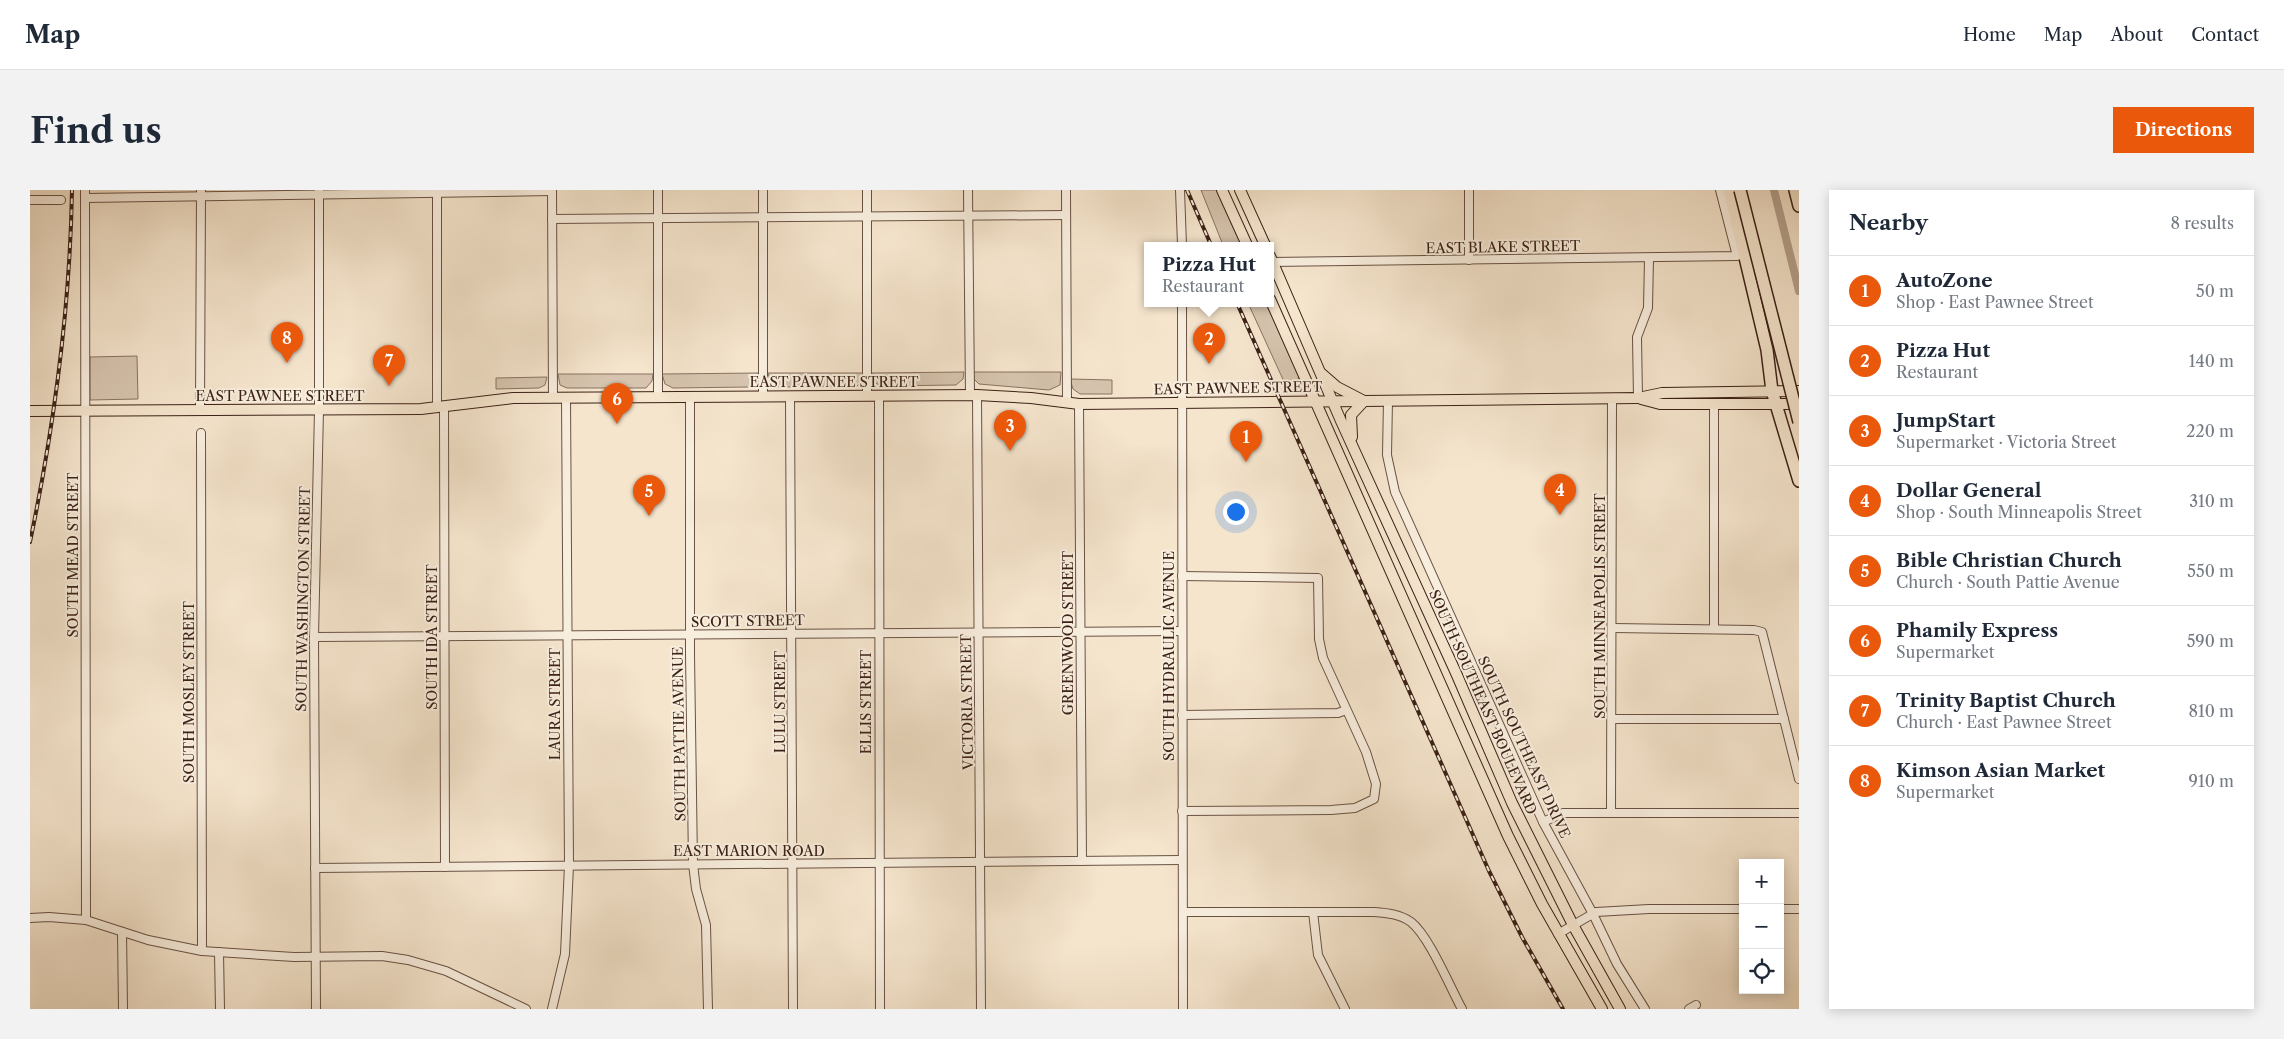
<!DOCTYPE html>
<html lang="en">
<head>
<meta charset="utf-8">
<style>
  :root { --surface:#fff; --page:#f2f2f3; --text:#1f2937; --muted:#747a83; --line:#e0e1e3; --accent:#ea580c }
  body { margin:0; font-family:"Libre Caslon Text",serif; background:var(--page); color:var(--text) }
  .controls { position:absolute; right:15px; bottom:15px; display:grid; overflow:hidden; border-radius:0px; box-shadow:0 2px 12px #0003 }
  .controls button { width:45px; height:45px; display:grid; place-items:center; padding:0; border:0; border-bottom:1px solid var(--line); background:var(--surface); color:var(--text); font:25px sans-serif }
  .you { position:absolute; left:1205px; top:321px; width:18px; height:18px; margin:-12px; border:4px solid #fff; border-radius:50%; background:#1a73e8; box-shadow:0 0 0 8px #1a73e833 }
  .badge { display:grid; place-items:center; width:32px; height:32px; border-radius:50%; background:var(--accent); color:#fff; font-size:16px; font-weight:700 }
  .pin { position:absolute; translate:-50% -41px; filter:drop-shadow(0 1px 2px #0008) }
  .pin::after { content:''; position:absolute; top:26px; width:18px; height:15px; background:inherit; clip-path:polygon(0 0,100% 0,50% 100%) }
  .popup { position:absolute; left:1114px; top:52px; width:130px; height:65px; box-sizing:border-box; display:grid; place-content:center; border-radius:0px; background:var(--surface); filter:drop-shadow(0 1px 4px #0005); font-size:16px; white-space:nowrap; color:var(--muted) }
  .popup b { font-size:19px; color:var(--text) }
  .popup::after { content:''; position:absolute; left:50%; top:100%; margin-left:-10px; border:10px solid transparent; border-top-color:var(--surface) }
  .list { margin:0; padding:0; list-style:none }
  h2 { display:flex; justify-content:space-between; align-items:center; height:65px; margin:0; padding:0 20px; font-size:21px }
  h2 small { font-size:16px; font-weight:400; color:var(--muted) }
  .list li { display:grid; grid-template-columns:32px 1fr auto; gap:15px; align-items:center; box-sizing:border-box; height:70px; padding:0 20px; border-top:1px solid var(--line) }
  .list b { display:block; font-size:19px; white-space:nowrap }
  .list p { margin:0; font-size:16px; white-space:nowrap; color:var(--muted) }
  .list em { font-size:16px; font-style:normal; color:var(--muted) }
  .icon { flex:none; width:28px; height:28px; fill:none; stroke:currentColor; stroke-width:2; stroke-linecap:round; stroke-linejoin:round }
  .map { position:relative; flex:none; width:1769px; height:819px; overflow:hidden; border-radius:0px }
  header { display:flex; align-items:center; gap:30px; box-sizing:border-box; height:70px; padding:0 25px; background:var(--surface); border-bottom:1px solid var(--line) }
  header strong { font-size:24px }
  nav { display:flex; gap:28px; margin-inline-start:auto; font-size:18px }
  .intro { display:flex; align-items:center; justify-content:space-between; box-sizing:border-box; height:120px; padding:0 30px }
  h1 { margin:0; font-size:35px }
  .button { padding:12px 22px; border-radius:0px; background:var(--accent); color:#fff; font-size:18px; font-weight:700 }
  main { display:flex; gap:30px; padding:0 30px }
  aside { flex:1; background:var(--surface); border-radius:0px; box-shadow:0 2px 12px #0003 }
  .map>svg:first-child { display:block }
  .green { fill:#d6c4ae; stroke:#897262 }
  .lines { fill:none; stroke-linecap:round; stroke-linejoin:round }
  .canal { stroke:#b6a28f; stroke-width:8 }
  .minor-casing { stroke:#6a5244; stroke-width:10 }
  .major-casing { stroke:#3c2117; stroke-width:12 }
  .highway-casing { stroke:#3c2117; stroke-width:14 }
  .minor { stroke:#f8eede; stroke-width:8 }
  .major { stroke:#f5e5cd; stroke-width:10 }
  .highway { stroke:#f5e5cd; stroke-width:11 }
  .rail-casing { stroke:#3c2117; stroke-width:4 }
  .rail { stroke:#f8eede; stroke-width:2; stroke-dasharray:5.5; stroke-linecap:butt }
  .highway-bridge-casing { stroke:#3c2117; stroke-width:14; stroke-linecap:butt }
  .highway-bridge { stroke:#f5e5cd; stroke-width:11 }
  .labels { text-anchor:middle; stroke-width:4; stroke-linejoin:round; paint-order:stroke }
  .street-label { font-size:14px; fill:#3c2117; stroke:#f8eede }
</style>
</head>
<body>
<header>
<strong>Map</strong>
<nav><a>Home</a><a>Map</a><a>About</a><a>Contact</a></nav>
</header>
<div class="intro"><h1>Find us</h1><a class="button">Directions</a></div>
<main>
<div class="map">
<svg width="1769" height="819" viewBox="0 0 1769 819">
  <rect width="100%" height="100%" fill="#f5e5cd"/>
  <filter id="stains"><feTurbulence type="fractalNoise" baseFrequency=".004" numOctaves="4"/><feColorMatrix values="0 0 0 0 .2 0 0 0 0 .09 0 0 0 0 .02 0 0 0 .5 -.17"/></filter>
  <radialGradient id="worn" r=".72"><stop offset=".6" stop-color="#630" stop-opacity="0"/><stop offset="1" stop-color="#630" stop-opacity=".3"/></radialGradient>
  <g class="green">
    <path d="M1171 0H1188L1213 55H1193Z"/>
    <path d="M1218 113H1238L1269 184 1267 195 1264 192 1256 196Z"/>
    <path d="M107 166 108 209 60 210V167Z"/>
    <path d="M934 182 933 189 926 195 853 196 845 193 842 183Z"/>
    <path d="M943 182H1031L1030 195 1019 200 949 194 944 189Z"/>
    <path d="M728 183 725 194 720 197 643 198 635 194 632 184Z"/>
    <path d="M738 183H833L831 193 827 196 749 197 741 194Z"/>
    <path d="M528 184H623L622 191 616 198H537L530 195Z"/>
    <path d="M517 187 515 195 509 198 466 199V188Z"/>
    <path d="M1040 189 1082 190V204H1050L1043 199Z"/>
  </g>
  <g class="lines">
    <path class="canal" d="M1744 0 1769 101"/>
    <g class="minor-casing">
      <g id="minor">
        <path d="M55 0 56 730"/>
        <path d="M407 0V217"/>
        <path d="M522 0 523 208"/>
        <path d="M628 0V207"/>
        <path d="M733 0V206"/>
        <path d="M938 0 940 205"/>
        <path d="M1036 0 1037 212"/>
        <path d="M1150 0 1152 55"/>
        <path d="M1439 0V70"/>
        <path d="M55 8 522 1"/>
        <path d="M0 10H31"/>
        <path d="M522 29 1036 25"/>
        <path d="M1240 72 1707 66 1690 0"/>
        <path d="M1152 113 1153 819"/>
        <path d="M947 205 951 819"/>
        <path d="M760 206 763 819"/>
        <path d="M837 206V0"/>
        <path d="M849 206 850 819"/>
        <path d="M660 207V464L663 674 666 699 676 735 678 819"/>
        <path d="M1608 208 1607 147 1618 118 1619 68"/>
        <path d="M1358 210 1357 265 1365 302 1513 632 1563 724 1587 774 1615 819"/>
        <path d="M1049 214 1052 671"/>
        <path d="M1684 214V439"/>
        <path d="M414 216 415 677"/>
        <path d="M170 220 171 0"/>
        <path d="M171 243 172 761"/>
        <path d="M1152 386 1288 388 1289 449 1293 468 1336 562 1346 594 1344 609 1325 618 1301 620 1152 621"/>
        <path d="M1583 438 1724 440 1732 442 1769 589"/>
        <path d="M284 447 1152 441"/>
        <path d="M1152 525 1308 523 1316 520"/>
        <path d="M1583 529H1754"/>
        <path d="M1581 623 1582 208"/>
        <path d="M1513 632 1533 623H1769"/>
        <path d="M285 678 1152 670"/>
        <path d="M1750 719H1769"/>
        <path d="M1153 722H1344C1357 723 1370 724 1381 732 1399 746 1420 797 1432 819"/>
        <path d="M1283 722 1288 765 1315 819"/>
        <path d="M0 728 19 727 56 730 118 750 172 761 264 767 352 766 378 770 416 781 496 819"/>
        <path d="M92 742 93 819"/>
        <path d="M1528 744 1566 722 1619 719H1713"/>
        <path d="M189 762 190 819"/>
        <path d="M286 819 284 447 289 220V0"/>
        <path d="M522 819 535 764 539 675 536 208"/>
        <path d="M1659 819 1666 815"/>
      </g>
    </g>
    <g class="major-casing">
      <g id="major">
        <path d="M1192 0 1217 55"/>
        <path d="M1210 0 1235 55"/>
        <path d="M1240 66 1311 231 1426 483 1482 613 1543 735 1590 819"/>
        <path d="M1240 109 1478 646 1512 714 1572 819"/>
        <path d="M1292 184 1307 197 1334 211 1321 225 1322 247"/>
        <path d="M1611 209 1630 214H1769"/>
        <path d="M0 221 391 219 483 208 947 205 1001 208 1049 214 1608 208 1632 203 1769 201"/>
      </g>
    </g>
    <g class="highway-casing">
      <g id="highway">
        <path d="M1699 0 1737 160 1742 201 1769 291"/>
        <path d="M1765 0 1769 16"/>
      </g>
    </g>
    <use href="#minor" class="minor"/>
    <use href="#major" class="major"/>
    <use href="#highway" class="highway"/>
    <g class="rail-casing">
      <g id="rail">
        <path d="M1157 0 1181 55"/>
        <path d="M1207 113 1459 681 1492 747 1533 819"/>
        <path d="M0 352C24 237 40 118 42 0"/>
      </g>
    </g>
    <use href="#rail" class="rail"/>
    <g class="highway-bridge-casing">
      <path id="highway-bridge" d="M1710 0 1769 232"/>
    </g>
    <use href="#highway-bridge" class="highway-bridge"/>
  </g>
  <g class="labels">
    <g class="street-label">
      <text transform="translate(1473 57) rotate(-1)" y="5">EAST BLAKE STREET</text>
      <text x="804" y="197">EAST PAWNEE STREET</text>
      <text transform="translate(1208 198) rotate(-1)" y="5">EAST PAWNEE STREET</text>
      <text x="250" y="211">EAST PAWNEE STREET</text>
      <text transform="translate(43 365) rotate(-90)" y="5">SOUTH MEAD STREET</text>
      <text transform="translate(273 409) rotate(-89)" y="5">SOUTH WASHINGTON STREET</text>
      <text transform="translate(1570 416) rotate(-90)" y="5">SOUTH MINNEAPOLIS STREET</text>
      <text transform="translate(718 431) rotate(-1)" y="5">SCOTT STREET</text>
      <text transform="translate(1038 443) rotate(-90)" y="5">GREENWOOD STREET</text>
      <text transform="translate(402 447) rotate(-90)" y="5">SOUTH IDA STREET</text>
      <text transform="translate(1139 466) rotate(-90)" y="5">SOUTH HYDRAULIC AVENUE</text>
      <text transform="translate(159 502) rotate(-90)" y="5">SOUTH MOSLEY STREET</text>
      <text transform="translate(750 512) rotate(-90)" y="5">LULU STREET</text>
      <text transform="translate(836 512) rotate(-90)" y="5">ELLIS STREET</text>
      <text transform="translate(937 512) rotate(-91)" y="5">VICTORIA STREET</text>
      <text transform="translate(1453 512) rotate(66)" y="5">SOUTH SOUTHEAST BOULEVARD</text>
      <text transform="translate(525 514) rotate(-90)" y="5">LAURA STREET</text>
      <text transform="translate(649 544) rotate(-91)" y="5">SOUTH PATTIE AVENUE</text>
      <text transform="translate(1494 557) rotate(65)" y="5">SOUTH SOUTHEAST DRIVE</text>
      <text x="719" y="666">EAST MARION ROAD</text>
    </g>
  </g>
  <rect width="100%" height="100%" filter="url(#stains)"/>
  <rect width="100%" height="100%" fill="url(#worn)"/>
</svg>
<div class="controls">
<button>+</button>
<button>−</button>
<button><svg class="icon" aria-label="locate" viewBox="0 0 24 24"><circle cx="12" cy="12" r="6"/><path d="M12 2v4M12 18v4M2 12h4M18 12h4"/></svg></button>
</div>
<div class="you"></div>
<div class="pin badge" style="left:1216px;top:272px">1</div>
<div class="pin badge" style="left:1179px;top:174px">2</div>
<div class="popup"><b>Pizza Hut</b>Restaurant</div>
<div class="pin badge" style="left:980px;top:261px">3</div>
<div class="pin badge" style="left:1530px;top:325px">4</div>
<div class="pin badge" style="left:619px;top:326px">5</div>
<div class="pin badge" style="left:587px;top:234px">6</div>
<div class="pin badge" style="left:359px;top:196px">7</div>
<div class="pin badge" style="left:257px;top:173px">8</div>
</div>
<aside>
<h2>Nearby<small>8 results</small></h2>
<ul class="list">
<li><span class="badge">1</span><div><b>AutoZone</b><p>Shop · East Pawnee Street</p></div><em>50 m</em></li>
<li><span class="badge">2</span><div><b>Pizza Hut</b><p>Restaurant</p></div><em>140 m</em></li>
<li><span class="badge">3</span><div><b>JumpStart</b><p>Supermarket · Victoria Street</p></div><em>220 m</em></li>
<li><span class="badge">4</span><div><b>Dollar General</b><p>Shop · South Minneapolis Street</p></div><em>310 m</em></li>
<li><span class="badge">5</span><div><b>Bible Christian Church</b><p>Church · South Pattie Avenue</p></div><em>550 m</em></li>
<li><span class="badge">6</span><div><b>Phamily Express</b><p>Supermarket</p></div><em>590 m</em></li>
<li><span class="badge">7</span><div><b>Trinity Baptist Church</b><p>Church · East Pawnee Street</p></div><em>810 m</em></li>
<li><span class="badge">8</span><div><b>Kimson Asian Market</b><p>Supermarket</p></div><em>910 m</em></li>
</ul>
</aside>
</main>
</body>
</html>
